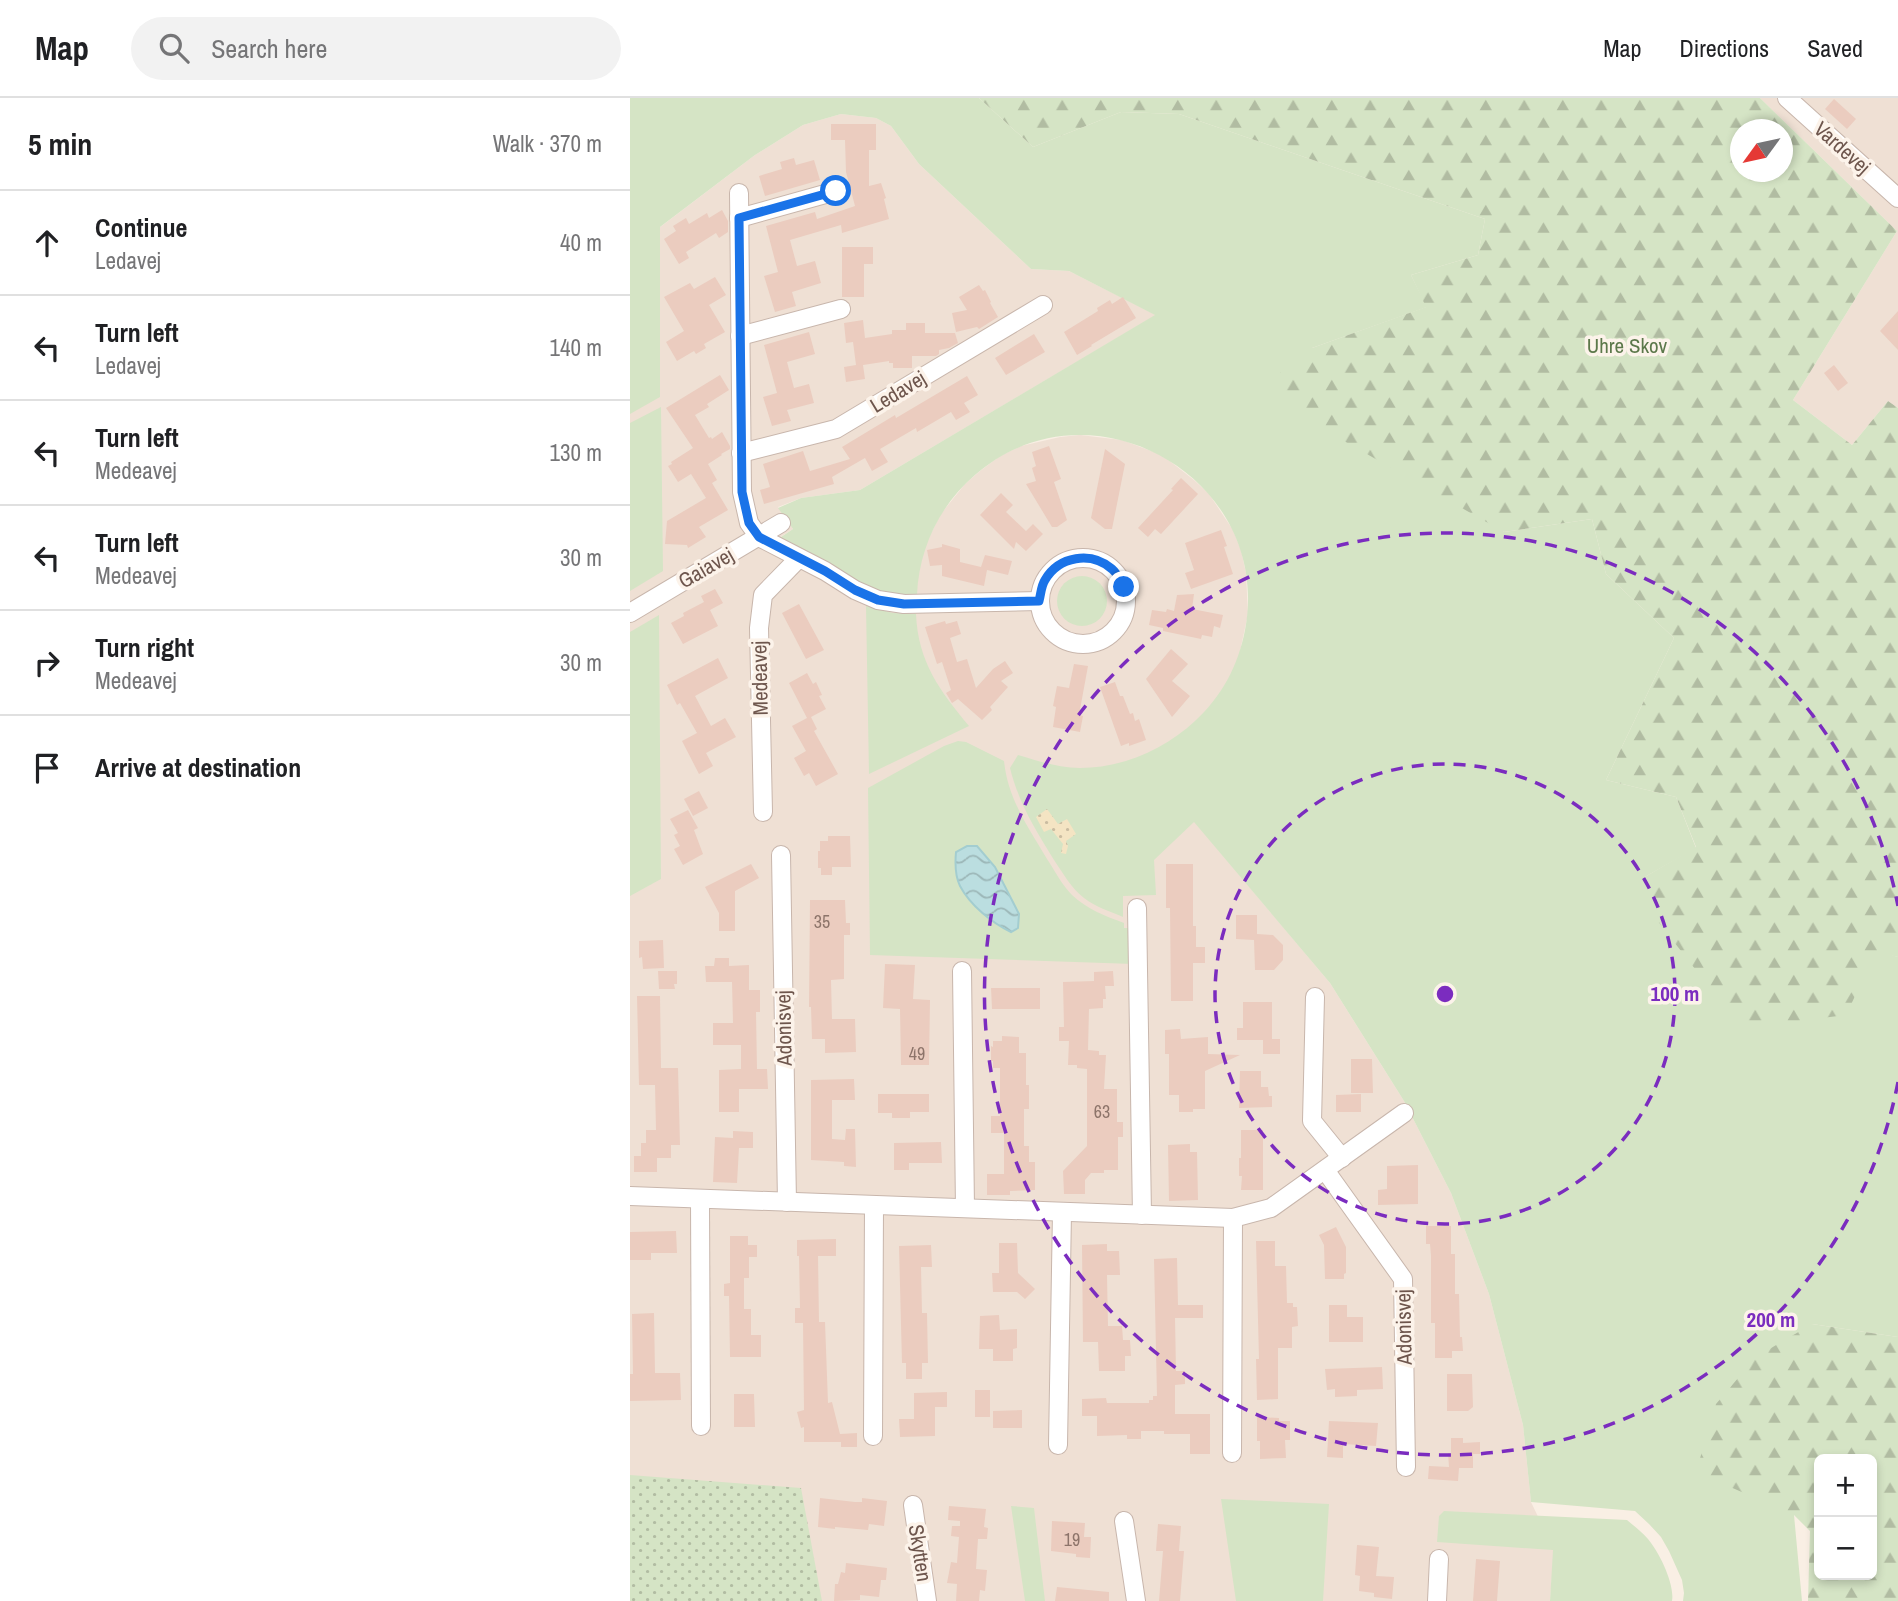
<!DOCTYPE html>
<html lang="en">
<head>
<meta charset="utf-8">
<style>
  :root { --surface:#fff; --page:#f2f2f2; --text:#202124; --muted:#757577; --line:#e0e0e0 }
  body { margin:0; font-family:"Archivo Narrow",sans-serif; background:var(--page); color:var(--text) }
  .controls { position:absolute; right:21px; bottom:21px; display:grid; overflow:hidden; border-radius:10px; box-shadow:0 4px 10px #0003 }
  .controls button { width:63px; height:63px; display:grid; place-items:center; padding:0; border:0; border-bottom:2px solid var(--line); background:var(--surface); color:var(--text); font:35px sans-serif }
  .compass { position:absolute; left:1100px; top:21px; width:63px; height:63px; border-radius:50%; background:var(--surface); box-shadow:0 4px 10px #0003; rotate:237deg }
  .stop { position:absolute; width:21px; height:21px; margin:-16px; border:5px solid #1a73e8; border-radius:50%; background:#fff }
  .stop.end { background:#1a73e8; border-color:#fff; box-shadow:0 2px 7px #0008 }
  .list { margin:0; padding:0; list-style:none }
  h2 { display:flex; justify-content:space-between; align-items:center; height:91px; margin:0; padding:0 28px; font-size:30px }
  h2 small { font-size:23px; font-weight:400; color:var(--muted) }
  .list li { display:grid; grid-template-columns:46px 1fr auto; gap:21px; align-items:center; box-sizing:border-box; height:105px; padding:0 28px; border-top:2px solid var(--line) }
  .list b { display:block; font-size:26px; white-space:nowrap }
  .list p { margin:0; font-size:23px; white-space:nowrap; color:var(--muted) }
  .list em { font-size:23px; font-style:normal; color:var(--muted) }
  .icon { flex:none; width:38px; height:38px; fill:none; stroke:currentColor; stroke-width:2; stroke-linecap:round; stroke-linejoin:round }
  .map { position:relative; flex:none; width:1268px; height:1503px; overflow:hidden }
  header { display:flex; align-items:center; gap:42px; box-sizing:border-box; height:98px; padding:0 35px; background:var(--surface); border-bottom:2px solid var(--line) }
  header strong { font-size:33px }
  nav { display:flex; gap:38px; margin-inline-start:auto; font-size:24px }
  .search { width:490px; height:63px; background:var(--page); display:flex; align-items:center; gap:18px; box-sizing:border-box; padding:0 24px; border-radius:38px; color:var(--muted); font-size:26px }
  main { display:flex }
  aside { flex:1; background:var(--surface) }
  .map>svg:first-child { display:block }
  .residential { fill:#efe0d4 }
  .grass { fill:#d5e4c5 }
  .forest { fill:url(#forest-firs); fill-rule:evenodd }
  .sand { fill:url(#sand-dots) }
  .park { fill:url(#park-dots) }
  .water { fill:url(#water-waves); stroke:#a3cdd0; stroke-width:2 }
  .building { fill:#ebccbf }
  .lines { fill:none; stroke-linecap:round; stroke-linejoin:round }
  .minor-casing { stroke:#c8b6ac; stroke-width:20 }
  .minor { stroke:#fff; stroke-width:18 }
  .route { stroke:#1a73e8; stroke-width:9 }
  .ring { fill:none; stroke:#7b2cbf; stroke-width:3.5; stroke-dasharray:12 9 }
  .labels { text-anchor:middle; stroke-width:7; stroke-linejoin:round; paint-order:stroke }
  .number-label { font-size:18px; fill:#8d746a }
  .street-label { font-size:21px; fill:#6e564d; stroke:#fcf3ea }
  .park-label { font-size:21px; fill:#5c784a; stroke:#fcf3ea }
  .centre { fill:#7b2cbf; stroke:#fcf3ea; stroke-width:3.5 }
  .ring-label { font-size:21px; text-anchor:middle; font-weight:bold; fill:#7b2cbf; stroke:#fcf3ea; stroke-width:7; stroke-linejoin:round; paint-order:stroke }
</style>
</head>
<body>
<header>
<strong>Map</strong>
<div class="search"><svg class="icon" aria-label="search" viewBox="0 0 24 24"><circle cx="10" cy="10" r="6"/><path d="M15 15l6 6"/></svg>Search here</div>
<nav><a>Map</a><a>Directions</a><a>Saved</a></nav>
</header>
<main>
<aside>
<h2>5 min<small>Walk · 370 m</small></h2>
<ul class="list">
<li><svg class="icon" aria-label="ahead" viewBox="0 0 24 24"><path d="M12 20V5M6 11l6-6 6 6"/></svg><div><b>Continue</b><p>Ledavej</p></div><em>40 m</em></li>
<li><svg class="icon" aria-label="left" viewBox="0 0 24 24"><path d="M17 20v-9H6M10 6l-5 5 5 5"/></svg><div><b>Turn left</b><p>Ledavej</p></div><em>140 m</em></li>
<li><svg class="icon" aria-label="left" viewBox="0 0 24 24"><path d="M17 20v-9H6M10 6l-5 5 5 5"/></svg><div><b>Turn left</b><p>Medeavej</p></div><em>130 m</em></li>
<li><svg class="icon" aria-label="left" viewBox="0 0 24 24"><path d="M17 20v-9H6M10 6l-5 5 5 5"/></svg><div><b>Turn left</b><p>Medeavej</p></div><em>30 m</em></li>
<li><svg class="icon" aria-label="right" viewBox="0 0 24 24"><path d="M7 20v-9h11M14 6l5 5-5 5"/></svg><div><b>Turn right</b><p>Medeavej</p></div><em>30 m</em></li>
<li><svg class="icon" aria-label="arrive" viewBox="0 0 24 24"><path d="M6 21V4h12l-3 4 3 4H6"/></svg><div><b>Arrive at destination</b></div></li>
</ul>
</aside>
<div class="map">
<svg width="1268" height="1503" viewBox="0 0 1268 1503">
  <defs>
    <pattern id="forest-firs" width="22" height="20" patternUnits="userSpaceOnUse" patternTransform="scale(1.75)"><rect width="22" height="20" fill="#d5e4c5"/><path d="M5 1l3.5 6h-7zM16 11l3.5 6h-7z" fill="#b1bca2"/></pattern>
    <pattern id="sand-dots" width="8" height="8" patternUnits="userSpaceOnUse" patternTransform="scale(1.75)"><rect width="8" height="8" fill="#f4e4c3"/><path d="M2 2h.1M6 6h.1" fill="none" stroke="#cabca1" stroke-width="1.8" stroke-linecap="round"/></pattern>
    <pattern id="park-dots" width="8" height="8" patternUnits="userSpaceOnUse" patternTransform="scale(1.75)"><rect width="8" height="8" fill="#d5e4c5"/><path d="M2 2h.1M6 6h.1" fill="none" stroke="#b1bca2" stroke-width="1.8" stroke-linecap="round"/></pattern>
    <pattern id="water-waves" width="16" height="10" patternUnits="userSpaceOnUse" patternTransform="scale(1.75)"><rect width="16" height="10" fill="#bbdee0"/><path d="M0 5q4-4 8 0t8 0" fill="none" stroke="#9cb7b8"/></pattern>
  </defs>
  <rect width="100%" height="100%" fill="#f9efe4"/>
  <g class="residential">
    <path d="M1130 0H1268V310L1258 303 1222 347 1163 302 1267 133Z"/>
    <path d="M211 16 246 20 261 28 289 66 401 171 439 173 526 217 230 392 171 400 148 409 163 431 149 440 169 452 194 462 233 488 288 475 296 446 310 417 335 386 350 373 370 358 391 348 430 339 450 337 492 342 532 357 564 382 579 396 603 432 611 452 616 475 618 516 609 558 602 575 589 598 573 616 564 723 700 885 774 1003 821 1095 859 1196 893 1327 901 1404 924 1452 920 1503H0V152L125 57 173 27Z"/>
  </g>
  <g class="grass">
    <path d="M0 0H349L403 49 491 14 549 16 855 121 848 157 781 177 797 209 682 250 874 434 962 421 976 476 1044 540 976 682 1046 699 1066 750 1013 780 1268 859V1239L1182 1226 1164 1417 1172 1503H1053L1054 1495 1052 1482 1039 1453 1031 1439 1019 1426 1005 1413 901 1404 893 1327 859 1196 821 1095 774 1003 700 885 564 724 524 762 526 797 493 798V819C479 813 466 809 454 800 441 790 433 775 424 762 405 731 389 706 380 670L388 657C408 663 429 670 450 670 493 670 535 651 565 623 592 598 608 568 615 532 644 381 461 276 345 377 309 408 289 451 287 497L258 495 233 488 194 462 169 452 148 441 163 431 148 410 171 400 230 392 525 217 439 173 401 171 289 66 261 28 246 20 211 16 173 27 125 57 30 129V299L0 316Z"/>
    <path d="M31 309 33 473 0 493V325Z"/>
    <circle cx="452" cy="503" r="25"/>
    <path d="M236 508 263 515 286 516C288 564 310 593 339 628L239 676Z"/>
    <path d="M29 517 31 781 0 798V534Z"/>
    <path d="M328 643 336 644 374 663C378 701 398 729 417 761 425 773 432 787 442 797 457 811 475 818 494 825V830H503L504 866 240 857 238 690 314 648Z"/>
    <path d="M591 1401 699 1406 693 1503H606Z"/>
    <path d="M381 1408 404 1410 415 1503H395Z"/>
    <path d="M814 1413 997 1422C1004 1428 1012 1434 1018 1441 1029 1454 1045 1486 1042 1503H920L923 1452 807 1444 809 1418Z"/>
  </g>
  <g class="forest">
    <path d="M349 0H1130L1267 133 1163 302 1222 347 1258 303 1268 310V859L1246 854 1216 917 1111 930 1016 808 1013 780 1066 749 1046 699 976 682 1044 540 976 476 962 421 874 434 663 314 650 274 682 250 796 209 781 177 848 157 855 121 549 16 491 14 403 49ZM1111 32H1153V74H1111Z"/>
    <path d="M1182 1226 1268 1239V1503H1178L1180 1433 1164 1417 1066 1374 1086 1306 1126 1259ZM1189 1361H1242V1477H1189Z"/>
  </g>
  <path class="sand" d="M417 711 428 726 437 721 446 736 436 743 438 748 436 756 431 755 433 746 421 731 414 734 406 719Z"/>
  <path class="park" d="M0 1377 171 1390 192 1503H0Z"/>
  <path class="water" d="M337 748H347L365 769 389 816 388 830 381 834C362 825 340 807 330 788 325 778 325 765 326 754Z"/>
  <g class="building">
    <path d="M1204 1 1226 21 1217 31 1195 11Z"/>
    <path d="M201 26H246V52H239V88L251 85 256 100 254 101 259 121 212 135 211 127 160 142 167 168 185 163 191 185 162 194 166 208 145 214 134 178 148 174 136 128 185 114 187 121 225 108 216 74 215 42H201Z"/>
    <path d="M164 60 166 67 184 62 190 82 135 98 129 78 152 71 150 64Z"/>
    <path d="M92 112 98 123V134L89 140 86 135 56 154 59 160 49 166 34 141 46 133 43 128 56 120 59 126 77 115 79 120Z"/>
    <path d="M212 149H243V166H234V199H212Z"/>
    <path d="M85 179 96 197 79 207 95 234 74 246 76 250 66 256 64 253 47 263 36 244 54 233 34 199 60 185 64 191Z"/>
    <path d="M349 187 353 193 355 192 361 204 360 205 368 219 349 231 347 229 326 234 322 215 337 212 329 199Z"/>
    <path d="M493 199 506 220 461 247 462 248 447 257 434 234 468 213 467 210 480 202 482 206Z"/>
    <path d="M1268 213V252L1250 233Z"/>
    <path d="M233 222 235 240 262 236V232H276V225H295V235H325L328 245 319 250 309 252V256L306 258H282V270H263V265H259V263L233 267 235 281 216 284 214 269 226 267 223 244 216 245 214 225Z"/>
    <path d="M179 234 185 256 157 264 164 290 179 286 184 305 157 312 161 323 142 328 133 299 147 295 134 247Z"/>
    <path d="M404 236 415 254 376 277 365 260Z"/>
    <path d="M1204 267 1218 285 1208 293 1194 275Z"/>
    <path d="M90 277 99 292 77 306 79 309 65 317 79 340 81 339 82 341 92 334 100 348V351L91 356 92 357 78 366 87 382 82 385 98 412 69 429 76 439 58 450 57 447 35 446 37 423 76 400 61 376 48 384 38 368 42 366 41 364 63 350 36 310Z"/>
    <path d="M337 278 348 297 334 305 340 314 326 322 321 314 287 334 286 330 250 351 258 364 242 373 235 360 202 379 204 386 134 406 130 392 140 389 133 366 173 353 180 373 220 361 212 349 265 317 266 320Z"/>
    <path d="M419 348 431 381 424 384 437 422 427 429H422L396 386 406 383 402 370 406 368 402 354Z"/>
    <path d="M475 351 495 366 482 431H475L461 420Z"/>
    <path d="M551 380 568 396 531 436 525 431 518 439 508 430 543 392 541 391Z"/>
    <path d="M371 395 383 407 376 414 396 433 403 426 413 436 396 453 386 444 384 451 350 417Z"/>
    <path d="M591 432 597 448 594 449 603 476 561 491 555 475 564 472 555 445Z"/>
    <path d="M312 446 330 451V464L351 469 355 457 382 463 378 477 357 472 354 488 312 478V467L300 468 297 452 312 449Z"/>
    <path d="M85 491 93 505 80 512 88 528 53 546 41 525 54 518 53 515 74 504 71 498Z"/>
    <path d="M564 496 562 511 593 517 590 530 584 528 582 539 572 537 571 541 533 533V530L519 527 522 512 536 514 537 511 544 513 547 497Z"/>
    <path d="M169 506 194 552 176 561 152 515Z"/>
    <path d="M315 523 316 526 327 523 331 536 320 540 327 564 337 561 346 590 363 571 375 563 383 575 371 583 378 589 360 609 362 612 352 622 328 601 322 605 316 595 321 592 312 564 307 566 295 529Z"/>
    <path d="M541 551 558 566 542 583 560 598 542 619 516 581Z"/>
    <path d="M88 560 98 580 65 598 81 628 95 620 106 639 76 655 83 668 69 676 52 643 67 635 50 605 47 607 37 587Z"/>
    <path d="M444 566 458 568 449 617 453 618 450 634 423 629 426 609 423 608 427 588 439 590Z"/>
    <path d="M177 575 183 586 186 584 192 597 189 598 196 611 181 619 187 631 184 633 208 676 186 688 179 675 174 678 164 660 176 653 162 628 177 620 159 585Z"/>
    <path d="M485 584 490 598H493L500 616 503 615 505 623 509 621 516 642 499 648V645L491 648 470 589Z"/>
    <path d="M69 693 78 710 63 718 54 701Z"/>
    <path d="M58 712 68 730 64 732 73 756 53 767 44 751 50 748 44 737 48 735 40 721Z"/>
    <path d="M198 738H220L221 769H202V777H191V770H188V753H190V743H198Z"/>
    <path d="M121 766 129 780 105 793V833H89V815L75 789Z"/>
    <path d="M536 766H563V828H566V849H575V865H563V903H541L540 810H536Z"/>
    <path d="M180 802H215L216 825H220V837H214V881L201 882 202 921H225L226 954 195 955V941H182L181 909H179Z"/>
    <path d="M606 817H627V836L643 837 653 847V862L644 872H625L624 842 606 841Z"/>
    <path d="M33 842 34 870 13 871 12 859 9 860V843Z"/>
    <path d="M85 860H99V868L119 867V892H130V914H126L127 971H137L138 991H109V1014H89V972L111 971V947H83V925H103L102 884H76L75 868H84Z"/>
    <path d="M255 866 285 867 283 901 300 902 299 967H271L270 911 253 910Z"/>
    <path d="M28 873H47V886H44L45 891H29Z"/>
    <path d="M483 873 484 888H475L476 901H473V910L459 911 458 952 469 953V957H476L474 991H487V1024H493V1039H488V1072H474V1075H461L455 1082V1096H434L433 1073 457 1048V971L447 970V967H438L439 943H429V929H434L433 884 464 883V874Z"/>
    <path d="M361 890H410V911H362Z"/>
    <path d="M7 898H30L31 970H48L50 1047H41V1060H27V1074H4V1058H11V1045H16V1032H26L25 987H9Z"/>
    <path d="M613 904H642V941H650V956H633V942H607V930H613Z"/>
    <path d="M550 931 551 941 578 939V956L610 957 575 973V1011H563V1014H549V997H539V956H535V932Z"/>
    <path d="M372 938 389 939V955H396V987H399V1011H394V1048H399V1064H405V1092L380 1093V1097H357V1076H374V1035H361V1018H370V970H363V963H361V948L363 949V943H372Z"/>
    <path d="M721 961H742L743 995H721Z"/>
    <path d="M610 973H631V989H638L639 998H642V1009L609 1010Z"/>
    <path d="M224 981 225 1002H202V1041L215 1042 216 1031H225L226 1069 214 1068V1064L181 1062V982Z"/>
    <path d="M248 996H299V1014H280V1020H262V1015H248Z"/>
    <path d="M731 996V1014H706V997Z"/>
    <path d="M611 1032H633V1092H611L612 1078H609V1060H611Z"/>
    <path d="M103 1033 123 1034V1050H109L107 1085 83 1084 85 1039 103 1040Z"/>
    <path d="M311 1044 312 1065H279V1072H264V1045Z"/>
    <path d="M560 1046V1054H567L568 1102 539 1103 538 1047Z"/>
    <path d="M788 1067V1106L748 1107V1092L757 1091V1068Z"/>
    <path d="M796 1128H821V1156H825V1196H829L830 1239H832L833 1253H822V1260H805V1225H801V1158L800 1146H796Z"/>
    <path d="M706 1129 716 1149V1175L714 1176V1181H695L694 1147 689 1137Z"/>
    <path d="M46 1133 47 1155H21V1162H0V1134Z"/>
    <path d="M100 1138H118V1147H127V1159H119V1180H114V1211H121V1237H131V1259H100L99 1198H94V1186L100 1185Z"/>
    <path d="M206 1141V1158H188L189 1224H195L198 1305 202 1304 210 1336 227 1335V1349H211V1344H174V1329L171 1330 167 1314 174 1312 173 1225H165V1210H170L169 1158H167V1142Z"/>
    <path d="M626 1143H645V1168H656L657 1205H663V1209H667L668 1228 662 1229V1250H648V1301L627 1302 626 1261H629Z"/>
    <path d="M369 1145H387L388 1175 405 1191 395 1201 387 1194H363L362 1175H369Z"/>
    <path d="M477 1146V1153H489L490 1177H477L478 1228H492L493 1242H500L501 1258H495V1273H469L468 1244H453L452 1147Z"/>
    <path d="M301 1147 302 1169H291L292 1215H297L298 1265H292V1281H276V1265H272L269 1148Z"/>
    <path d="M547 1160 548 1207H573V1220H545L546 1273H555V1286L545 1287V1316H580V1356H560V1336H534V1333H511V1341H497V1337L467 1338V1318H452V1301L476 1300 477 1305H519V1302H523V1298H527L524 1161Z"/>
    <path d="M699 1207H717V1219H733V1244H699Z"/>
    <path d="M24 1215 25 1275H50L51 1302 0 1303V1276H3L2 1216Z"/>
    <path d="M369 1217 370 1232 387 1231V1250L383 1251V1263H363V1251H349L350 1218Z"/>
    <path d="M752 1269 753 1291 727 1292V1298L705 1299V1291L697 1292 695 1271Z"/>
    <path d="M817 1276H842L843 1309 838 1313H817Z"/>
    <rect x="345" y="1292" width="15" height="27"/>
    <path d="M317 1294V1309H305V1338L270 1339 269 1321H284V1295Z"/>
    <path d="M104 1296H124L125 1329H104Z"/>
    <path d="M392 1312V1330H363V1313Z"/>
    <path d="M627 1319 649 1320V1323H660V1342H655L656 1360 630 1361V1343H627Z"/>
    <path d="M699 1323 748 1325 746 1348 713 1346V1360L697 1359Z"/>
    <path d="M821 1340H833V1345L850 1344V1356H843V1370H829L828 1383 798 1381 799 1368 819 1369 818 1355H821Z"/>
    <path d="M190 1400 225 1404H232V1400L257 1403 254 1428 239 1426 238 1432 205 1429V1431L188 1429Z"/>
    <path d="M319 1408 356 1411 354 1429 358 1430 357 1441H348L346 1471 357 1472 355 1493 350 1492 349 1503H326L327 1486 317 1485 321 1464 327 1465 329 1439 321 1438 322 1428H330V1423L318 1422Z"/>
    <path d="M422 1423 455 1425 454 1439H461L460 1460 446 1459V1456L421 1453Z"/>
    <path d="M528 1426 551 1428 549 1453H554L550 1503H529L533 1453H526Z"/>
    <path d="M727 1447 749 1449 746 1478 764 1479 762 1501 744 1499V1495L729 1493 730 1478 725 1477Z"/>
    <path d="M846 1461 870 1463 867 1503H843Z"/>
    <path d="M216 1465 257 1470 256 1482H251L249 1499 230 1497V1502L204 1503 205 1486H208L211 1474 215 1475Z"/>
    <path d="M427 1489 479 1494V1503H425Z"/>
  </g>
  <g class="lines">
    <g class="minor-casing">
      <g id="minor">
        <path d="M1157 0 1268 100"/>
        <path d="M109 95 112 394 119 425 129 439 195 473 225 492 248 502 274 506 409 503"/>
        <path d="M109 120 206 93"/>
        <path d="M110 238 211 211"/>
        <path d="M111 355 206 331 413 207"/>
        <circle cx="453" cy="503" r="43"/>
        <path d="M0 515 151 425"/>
        <path d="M133 714 129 530 133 497 169 460"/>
        <path d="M151 757 157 1104"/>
        <path d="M507 810 512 1117"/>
        <path d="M332 873 335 1110"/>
        <path d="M685 899 682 1023 712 1060"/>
        <path d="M695 1072 773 1181 776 1369"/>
        <path d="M0 1098 603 1120 641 1110 774 1015"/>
        <path d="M70 1101 71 1328"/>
        <path d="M243 1338 244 1107"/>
        <path d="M428 1347 432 1114"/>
        <path d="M602 1355 603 1120"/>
        <path d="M283 1407 297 1503"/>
        <path d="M494 1423 506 1503"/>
        <path d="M807 1503 809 1461"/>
      </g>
    </g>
    <use href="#minor" class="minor"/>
  </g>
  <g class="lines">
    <path class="route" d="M206 93 109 120 112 394 119 425 129 439 195 473 225 492 248 502 274 506 409 503C411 496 411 488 415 482 429 458 461 453 482 471 487 475 491 483 494 489"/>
  </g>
  <g class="ring">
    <circle cx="815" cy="896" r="230"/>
    <path d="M1268 984A461 461 0 1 1 1268 808"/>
  </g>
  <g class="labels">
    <g class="number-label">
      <text x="192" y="830">35</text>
      <text x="287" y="962">49</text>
      <text x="472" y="1020">63</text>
      <text x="442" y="1448">19</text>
    </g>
    <g class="street-label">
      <text transform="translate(1212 50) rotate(42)" y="7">Vardevej</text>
      <text transform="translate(268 294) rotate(-31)" y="7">Ledavej</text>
      <text transform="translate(76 470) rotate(-30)" y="7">Gaiavej</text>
      <text transform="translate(130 580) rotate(-91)" y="7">Medeavej</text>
      <text transform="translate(154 930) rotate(-91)" y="7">Adonisvej</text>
      <text transform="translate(774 1229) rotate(-91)" y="7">Adonisvej</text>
      <text transform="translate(290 1455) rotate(81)" y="7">Skytten</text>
    </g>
    <g class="park-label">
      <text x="997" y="255">Uhre Skov</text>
    </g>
  </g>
  <circle cx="815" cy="896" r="10" class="centre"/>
  <g class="ring-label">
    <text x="1045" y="903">100 m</text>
    <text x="1141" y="1229">200 m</text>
  </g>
</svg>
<div class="controls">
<button>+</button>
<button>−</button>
</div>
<svg class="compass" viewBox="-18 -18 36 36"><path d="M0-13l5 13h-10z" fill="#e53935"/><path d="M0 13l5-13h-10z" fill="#757577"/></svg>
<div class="stop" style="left:206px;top:93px"></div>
<div class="stop end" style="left:494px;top:489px"></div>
</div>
</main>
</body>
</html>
